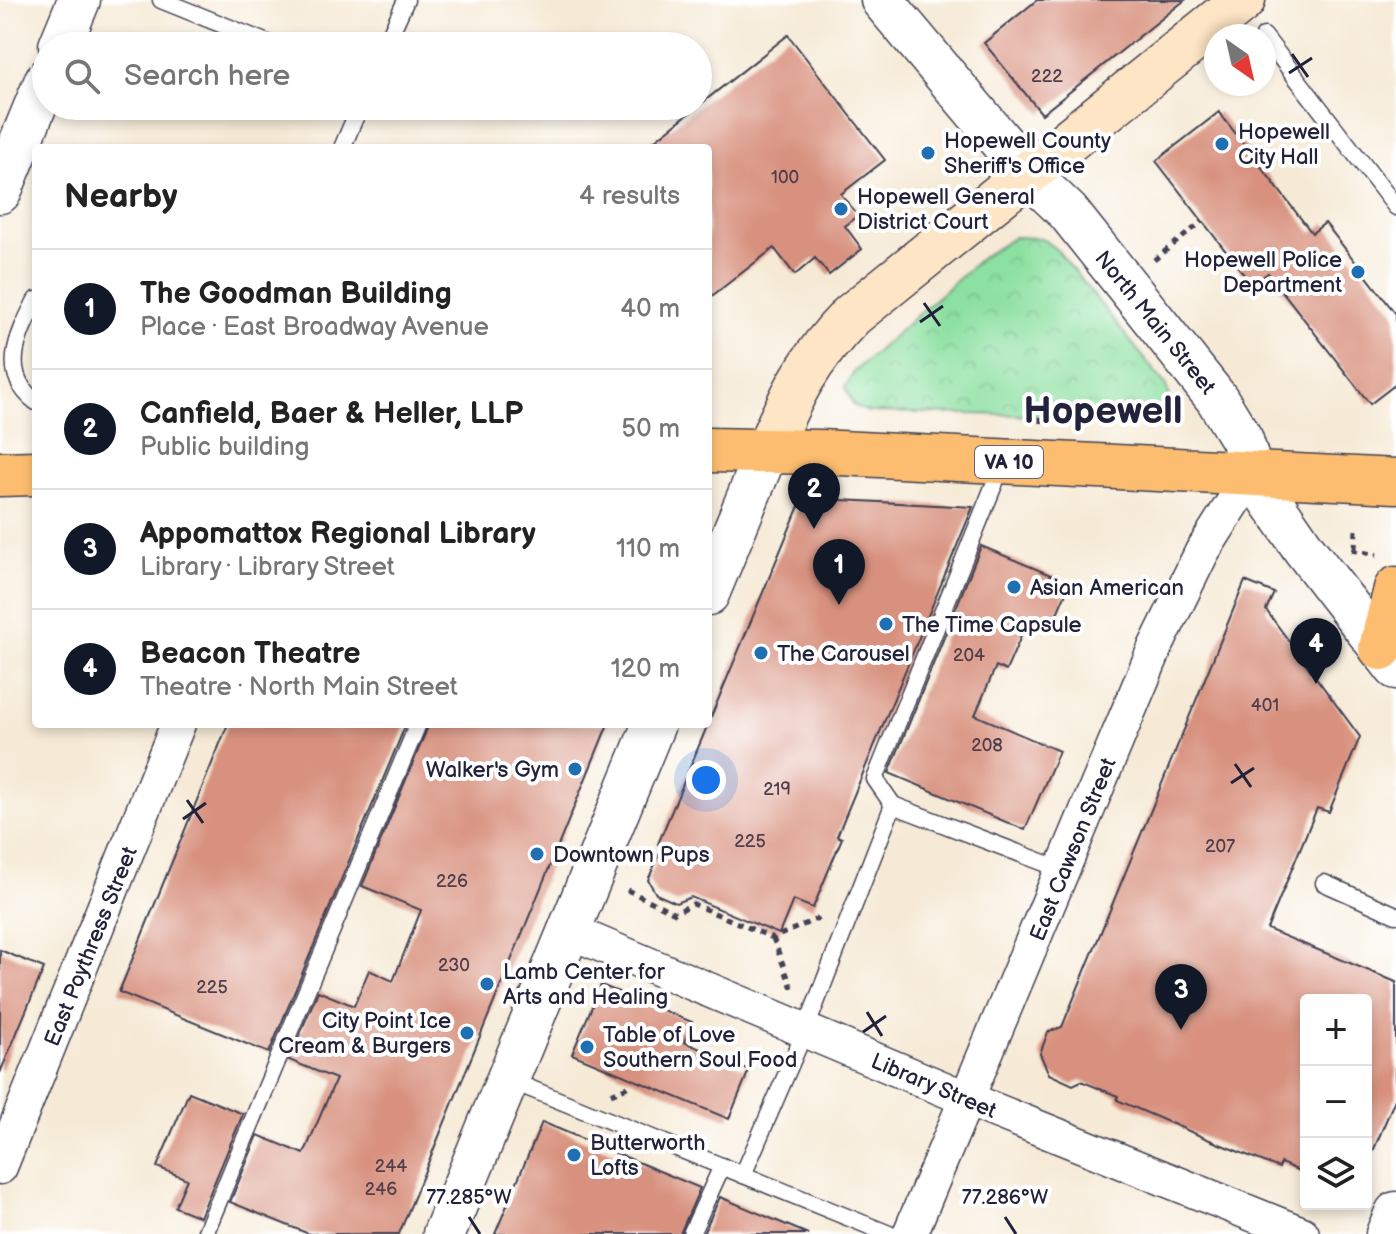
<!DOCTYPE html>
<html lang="en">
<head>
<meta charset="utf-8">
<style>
  :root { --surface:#fff; --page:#f2f2f2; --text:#222; --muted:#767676; --line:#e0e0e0; --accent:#111827 }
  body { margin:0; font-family:"Balsamiq Sans",sans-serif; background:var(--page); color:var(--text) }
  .controls { position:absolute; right:24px; bottom:24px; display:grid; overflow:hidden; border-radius:8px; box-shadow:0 4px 12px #0003 }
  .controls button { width:72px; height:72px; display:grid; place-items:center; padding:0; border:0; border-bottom:2px solid var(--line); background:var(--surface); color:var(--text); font:40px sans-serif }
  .compass { position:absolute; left:1204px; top:24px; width:72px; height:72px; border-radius:50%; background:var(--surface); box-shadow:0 4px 12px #0003; rotate:146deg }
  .you { position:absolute; left:706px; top:780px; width:28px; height:28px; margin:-20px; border:6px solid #fff; border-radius:50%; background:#1a73e8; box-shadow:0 0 0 12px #1a73e833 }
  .badge { display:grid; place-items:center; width:52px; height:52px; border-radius:50%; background:var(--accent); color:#fff; font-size:26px; font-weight:700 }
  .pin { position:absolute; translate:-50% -66px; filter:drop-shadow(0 2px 4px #0008) }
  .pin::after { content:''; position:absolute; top:42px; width:28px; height:24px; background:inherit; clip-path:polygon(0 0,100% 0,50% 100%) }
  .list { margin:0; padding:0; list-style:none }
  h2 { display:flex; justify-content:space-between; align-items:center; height:104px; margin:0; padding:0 32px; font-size:34px }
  h2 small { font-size:26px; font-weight:400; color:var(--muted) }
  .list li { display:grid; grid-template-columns:52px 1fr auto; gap:24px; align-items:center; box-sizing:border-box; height:120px; padding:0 32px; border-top:2px solid var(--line) }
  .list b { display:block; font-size:30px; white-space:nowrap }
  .list p { margin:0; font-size:26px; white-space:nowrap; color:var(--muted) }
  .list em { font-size:26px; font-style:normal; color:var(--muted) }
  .icon { flex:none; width:44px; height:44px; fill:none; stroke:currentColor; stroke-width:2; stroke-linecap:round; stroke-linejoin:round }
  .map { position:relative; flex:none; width:1396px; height:1234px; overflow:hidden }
  .search { position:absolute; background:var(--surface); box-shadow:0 4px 12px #0003; left:32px; top:32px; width:680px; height:88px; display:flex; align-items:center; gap:20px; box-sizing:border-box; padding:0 28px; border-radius:44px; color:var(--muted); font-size:30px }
  .panel { position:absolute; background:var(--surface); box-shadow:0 4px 12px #0003; left:32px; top:144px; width:680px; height:584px; border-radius:8px }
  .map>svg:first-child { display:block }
  .park { fill:url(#park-crowns); stroke:#57816e; stroke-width:2 }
  .building { fill:#d8917e }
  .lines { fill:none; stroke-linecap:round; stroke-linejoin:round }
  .service-casing { stroke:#424052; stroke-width:19 }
  .minor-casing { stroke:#424052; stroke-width:37 }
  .tertiary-casing { stroke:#424052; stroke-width:45 }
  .secondary-casing { stroke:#424052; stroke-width:47 }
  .trunk-casing { stroke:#424052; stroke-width:47 }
  .path { stroke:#424052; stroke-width:5; stroke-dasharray:6 6; stroke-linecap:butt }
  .service { stroke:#fff; stroke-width:16 }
  .minor { stroke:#fff; stroke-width:34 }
  .tertiary { stroke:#fff; stroke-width:42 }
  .secondary { stroke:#fee5c5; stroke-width:44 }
  .trunk { stroke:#fcbd6f; stroke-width:44 }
  .ticks { fill:none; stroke:#22223b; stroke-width:3 }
  .poi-dot { fill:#1f6fb2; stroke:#fff; stroke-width:3 }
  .labels { text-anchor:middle; stroke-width:8; stroke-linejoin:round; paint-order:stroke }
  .number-label { font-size:18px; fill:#503e4c }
  .shield { fill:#fff; stroke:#646476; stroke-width:2 }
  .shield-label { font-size:20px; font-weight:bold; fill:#22223b }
  .poi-label { font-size:22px; fill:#22223b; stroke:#fff; text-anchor:start }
  .street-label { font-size:22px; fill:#22223b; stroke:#fff }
  .town-label { font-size:38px; font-weight:bold; fill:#22223b; stroke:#fff }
  .ticks-label { font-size:20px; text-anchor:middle; fill:#22223b; stroke:#fff; stroke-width:8; stroke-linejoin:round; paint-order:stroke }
</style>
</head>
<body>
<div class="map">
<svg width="1396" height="1234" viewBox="0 0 1396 1234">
  <defs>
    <pattern id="park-crowns" width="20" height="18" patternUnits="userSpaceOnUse" patternTransform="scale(2)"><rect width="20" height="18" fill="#8ce0a1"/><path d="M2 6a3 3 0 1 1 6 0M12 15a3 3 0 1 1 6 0" fill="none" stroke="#78c08c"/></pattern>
  </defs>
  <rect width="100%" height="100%" fill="#fff"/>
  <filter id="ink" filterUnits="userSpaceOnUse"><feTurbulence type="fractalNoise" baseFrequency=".0125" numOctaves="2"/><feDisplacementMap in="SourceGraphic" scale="16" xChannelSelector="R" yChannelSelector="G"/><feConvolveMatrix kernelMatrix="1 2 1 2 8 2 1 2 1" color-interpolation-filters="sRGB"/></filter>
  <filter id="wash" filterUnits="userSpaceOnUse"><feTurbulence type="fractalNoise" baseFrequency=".006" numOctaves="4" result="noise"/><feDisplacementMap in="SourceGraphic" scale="32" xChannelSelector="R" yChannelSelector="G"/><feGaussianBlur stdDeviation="1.8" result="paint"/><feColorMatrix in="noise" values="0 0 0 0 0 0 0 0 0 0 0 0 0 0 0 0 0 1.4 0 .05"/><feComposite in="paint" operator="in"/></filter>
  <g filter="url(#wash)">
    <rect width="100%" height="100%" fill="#f6ead6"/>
    <path class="park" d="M1014 237 1041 238 1058 251 1165 384 1169 394 1163 414 1156 418 868 412 854 406 845 387 855 371 981 258Z"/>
    <g id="blocks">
      <g class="building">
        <path d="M1037 0H1185L1042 114 984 43Z"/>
        <path d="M788 35 885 160 841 194 858 216 845 226 862 249 829 275 815 258 795 275 774 248 708 299V148H645Z"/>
        <path d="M1219 112 1312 233 1325 223 1396 314V384L1370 404 1268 273 1252 285 1156 161Z"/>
        <path d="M822 499 973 507 837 836 842 838 813 908 793 900 779 934 691 897 676 903 656 894 648 880 663 846 658 844 801 501 818 509Z"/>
        <path d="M981 546 1070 583 1050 630 1028 620 1006 671 996 666 975 715 1059 751 1025 830 889 773Z"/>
        <path d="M1245 581 1274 593 1266 610 1360 737 1329 812 1317 808 1267 929 1396 982V1097L1366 1168V1000H1306V1174L1281 1163 1279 1168 1212 1141 1117 1100 1118 1096 1081 1081 1073 1085 1049 1074 1040 1054 1048 1032 1062 1027Z"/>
        <path d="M228 724H406L269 1053 119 992Z"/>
        <path d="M429 724H608L399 1234H309L230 1202 258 1135 304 1154 336 1079 289 1060 318 991 354 1006 369 970 393 981 421 910 362 886Z"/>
        <path d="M0 950 44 968 0 1073Z"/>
        <path d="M601 985 692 1022 684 1042 749 1070 729 1119 572 1054Z"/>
        <path d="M189 1092 243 1114 200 1217 175 1207 187 1179 157 1167Z"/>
        <path d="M542 1122 700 1188 680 1234H495Z"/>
        <path d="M720 1197 808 1234H703Z"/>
      </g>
    </g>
  </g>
  <g filter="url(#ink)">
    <use href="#blocks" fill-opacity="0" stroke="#424052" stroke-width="2"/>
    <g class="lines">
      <g class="service-casing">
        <g id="service">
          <path d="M161 0 275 46"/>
          <path d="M1264 36 1396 207"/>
          <path d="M385 46 406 0"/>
          <path d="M342 148 360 106"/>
          <path d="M36 300C16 339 0 374 36 402"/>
          <path d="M893 805 875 779 1002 465"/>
          <path d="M1324 883 1396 915"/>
          <path d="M509 1080 889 1234"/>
          <path d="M743 1175 805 1031 893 805 1063 870"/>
          <path d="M205 1234 418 724"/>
          <path d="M691 1234 722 1166"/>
        </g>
      </g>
      <g class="minor-casing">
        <g id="minor">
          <path d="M569 931 989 1108 1302 1234"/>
          <path d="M0 1167 178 724"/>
          <path d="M910 1234 1155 648 1202 552 1252 473"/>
        </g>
      </g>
      <g class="tertiary-casing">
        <g id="tertiary">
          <path d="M882 0 1029 175 1068 212 1217 399 1242 440 1252 473 1304 549 1396 668"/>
          <path d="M60 46 79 0"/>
          <path d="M0 192 46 80"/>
          <path d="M708 594 767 451"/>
          <path d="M444 1234 654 724"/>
          <path d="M1387 1234 1396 1213"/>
        </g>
      </g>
      <g class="secondary-casing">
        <path id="secondary" d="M767 451C792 394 808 360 852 315L1243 0"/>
      </g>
      <g class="trunk-casing">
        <g id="trunk">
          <path d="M708 450 820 452 1396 481"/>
          <path d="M0 474 36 473"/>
          <path d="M1381 648 1396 589"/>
        </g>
      </g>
      <g class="path">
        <path d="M1154 260 1203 221"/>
        <path d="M1041 423V404"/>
        <path d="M1355 548 1356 530"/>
        <path d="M1352 550 1377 555"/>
        <path d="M627 890 675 913 693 904 773 938 819 918"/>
        <path d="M773 938 792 988"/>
        <path d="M611 1094 632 1085"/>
      </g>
      <use href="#service" class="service"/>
      <use href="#minor" class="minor"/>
      <use href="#tertiary" class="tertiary"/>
      <use href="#secondary" class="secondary"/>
      <use href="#trunk" class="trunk"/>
    </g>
  </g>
  <path class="ticks" d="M1292 54 1308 77M1289 73 1312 58M924 303 940 326M920 322 943 306M1235 764 1251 787M1231 783 1254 768M187 800 203 823M183 819 206 803M867 1012 882 1036M863 1032 886 1016M469 1217 480 1234M1005 1217 1016 1234"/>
  <g class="poi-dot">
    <circle cx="1222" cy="144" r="8"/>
    <circle cx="928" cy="153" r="8"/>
    <circle cx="841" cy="209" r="8"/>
    <circle cx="1358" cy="272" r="8"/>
    <circle cx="1014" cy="587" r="8"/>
    <circle cx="886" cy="624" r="8"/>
    <circle cx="761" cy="653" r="8"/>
    <circle cx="575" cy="769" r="8"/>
    <circle cx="537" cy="854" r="8"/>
    <circle cx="487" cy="984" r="8"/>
    <circle cx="467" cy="1033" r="8"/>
    <circle cx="587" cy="1047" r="8"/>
    <circle cx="574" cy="1155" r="8"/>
  </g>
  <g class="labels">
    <g class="number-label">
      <text x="1047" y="82">222</text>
      <text x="785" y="183">100</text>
      <text x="969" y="661">204</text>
      <text x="1265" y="711">401</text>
      <text x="987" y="751">208</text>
      <text x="777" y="795">219</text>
      <text x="750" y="847">225</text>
      <text x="1220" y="852">207</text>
      <text x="452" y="887">226</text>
      <text x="454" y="971">230</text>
      <text x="212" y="993">225</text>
      <text x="391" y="1172">244</text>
      <text x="381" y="1195">246</text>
    </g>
    <rect class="shield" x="975" y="446" width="68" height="32" rx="6"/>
    <g class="shield-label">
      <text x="1009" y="469">VA 10</text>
    </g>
    <g class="poi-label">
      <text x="1238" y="139">Hopewell<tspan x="1238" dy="25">City Hall</tspan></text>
      <text x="944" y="148">Hopewell County<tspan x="944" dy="25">Sheriff's Office</tspan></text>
      <text x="857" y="204">Hopewell General<tspan x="857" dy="25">District Court</tspan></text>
      <text x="1342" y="267" text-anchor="end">Hopewell Police<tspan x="1342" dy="25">Department</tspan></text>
      <text x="1030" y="595">Asian American</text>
      <text x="902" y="632">The Time Capsule</text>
      <text x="777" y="661">The Carousel</text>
      <text x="559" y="777" text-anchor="end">Walker's Gym</text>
      <text x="553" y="862">Downtown Pups</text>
      <text x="503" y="979">Lamb Center for<tspan x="503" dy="25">Arts and Healing</tspan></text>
      <text x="451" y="1028" text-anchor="end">City Point Ice<tspan x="451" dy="25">Cream &amp; Burgers</tspan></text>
      <text x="603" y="1042">Table of Love<tspan x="603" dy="25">Southern Soul Food</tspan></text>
      <text x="590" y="1150">Butterworth<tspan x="590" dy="25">Lofts</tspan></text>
    </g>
    <g class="street-label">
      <text transform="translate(1156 322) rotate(51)" y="8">North Main Street</text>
      <text transform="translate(1072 849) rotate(-68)" y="8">East Cawson Street</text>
      <text transform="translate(90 946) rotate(-68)" y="8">East Poythress Street</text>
      <text transform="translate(934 1085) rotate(23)" y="8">Library Street</text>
    </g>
    <g class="town-label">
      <text x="1103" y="423">Hopewell</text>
    </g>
  </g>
  <g class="ticks-label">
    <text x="469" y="1204">77.285°W</text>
    <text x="1005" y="1204">77.286°W</text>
  </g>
</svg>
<div class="controls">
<button>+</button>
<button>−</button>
<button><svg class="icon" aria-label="layers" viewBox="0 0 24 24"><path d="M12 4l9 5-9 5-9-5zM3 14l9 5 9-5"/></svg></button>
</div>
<svg class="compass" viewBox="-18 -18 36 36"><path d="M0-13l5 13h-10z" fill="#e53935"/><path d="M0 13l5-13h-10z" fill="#767676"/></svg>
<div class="you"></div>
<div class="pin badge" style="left:839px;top:605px">1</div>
<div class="pin badge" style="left:814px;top:529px">2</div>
<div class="pin badge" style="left:1181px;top:1030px">3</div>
<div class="pin badge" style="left:1316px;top:684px">4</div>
<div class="search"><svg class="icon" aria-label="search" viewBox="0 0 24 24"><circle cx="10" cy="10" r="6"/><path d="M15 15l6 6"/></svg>Search here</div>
<section class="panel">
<h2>Nearby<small>4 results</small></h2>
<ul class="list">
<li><span class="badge">1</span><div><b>The Goodman Building</b><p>Place · East Broadway Avenue</p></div><em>40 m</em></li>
<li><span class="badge">2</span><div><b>Canfield, Baer &amp; Heller, LLP</b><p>Public building</p></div><em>50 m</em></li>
<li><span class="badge">3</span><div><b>Appomattox Regional Library</b><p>Library · Library Street</p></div><em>110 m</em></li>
<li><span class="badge">4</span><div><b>Beacon Theatre</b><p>Theatre · North Main Street</p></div><em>120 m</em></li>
</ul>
</section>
</div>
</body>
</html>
